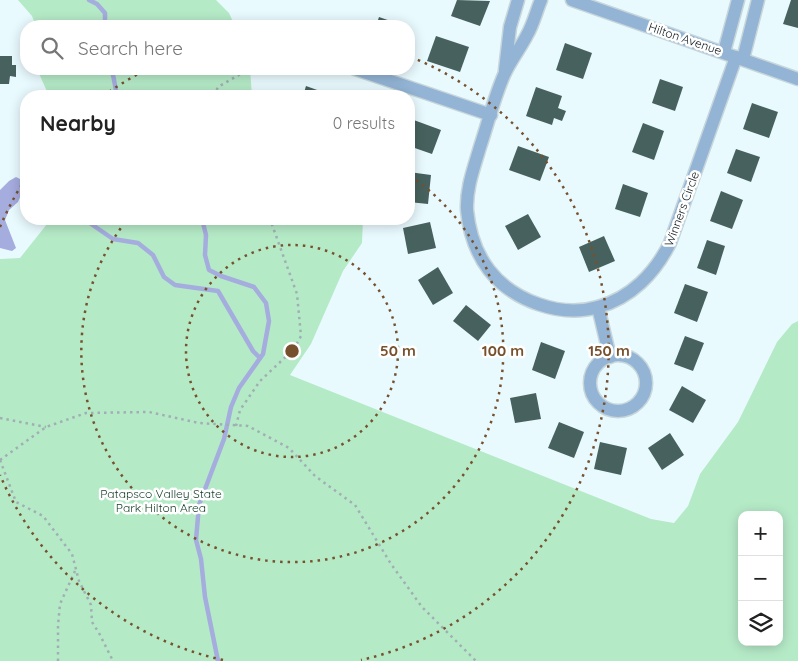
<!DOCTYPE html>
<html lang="en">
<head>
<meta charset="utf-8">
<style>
  :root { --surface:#fff; --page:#f2f2f2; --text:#222; --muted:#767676; --line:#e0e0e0 }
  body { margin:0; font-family:Quicksand,sans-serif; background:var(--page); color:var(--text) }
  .controls { position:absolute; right:15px; bottom:15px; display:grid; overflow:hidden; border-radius:10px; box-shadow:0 2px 12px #0003 }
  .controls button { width:45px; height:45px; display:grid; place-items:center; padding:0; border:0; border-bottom:1px solid var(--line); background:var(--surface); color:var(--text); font:25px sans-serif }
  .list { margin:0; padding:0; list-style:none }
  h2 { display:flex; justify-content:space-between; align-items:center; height:65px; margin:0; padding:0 20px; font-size:21px }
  h2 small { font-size:16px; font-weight:400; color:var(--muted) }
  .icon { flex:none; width:28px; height:28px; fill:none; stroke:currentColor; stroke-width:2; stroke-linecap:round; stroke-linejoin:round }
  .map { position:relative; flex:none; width:798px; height:661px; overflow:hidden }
  .search { position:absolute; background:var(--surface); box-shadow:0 2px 12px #0003; left:20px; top:20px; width:395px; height:55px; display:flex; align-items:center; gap:12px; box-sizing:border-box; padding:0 18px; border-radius:20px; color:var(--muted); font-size:19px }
  .panel { position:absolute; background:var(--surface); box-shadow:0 2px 12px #0003; left:20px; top:90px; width:395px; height:135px; border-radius:20px }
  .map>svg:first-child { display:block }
  .green { fill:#b5eac7; fill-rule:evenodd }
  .water { fill:#a5acde }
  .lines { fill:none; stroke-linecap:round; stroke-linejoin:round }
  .stream { stroke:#a5acde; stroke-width:4.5 }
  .building { fill:#47625e }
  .minor-casing { stroke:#c7d6db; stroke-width:15 }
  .path { stroke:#a0afb3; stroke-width:2.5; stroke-dasharray:2.5 4; stroke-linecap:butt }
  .minor { stroke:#93b4d5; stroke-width:12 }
  .ring { fill:none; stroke:#77512d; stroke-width:2.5; stroke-dasharray:2.5 5 }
  .labels { text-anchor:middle; stroke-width:5; stroke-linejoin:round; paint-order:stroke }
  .street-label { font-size:12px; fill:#121c1f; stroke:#fff }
  .park-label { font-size:12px; fill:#123b24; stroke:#fff }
  .centre { fill:#77512d; stroke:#fff; stroke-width:2.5 }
  .ring-label { font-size:15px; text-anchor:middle; font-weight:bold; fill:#77512d; stroke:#fff; stroke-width:5; stroke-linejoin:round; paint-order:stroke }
</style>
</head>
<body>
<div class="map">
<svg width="798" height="661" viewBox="0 0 798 661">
  <rect width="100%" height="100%" fill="#e9faff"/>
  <g class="green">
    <path d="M18 0H216L229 13 235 26H36L32 16Z"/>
    <path d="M37 69H250L252 96H49Z"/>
    <path d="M51 219H363L362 243 343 271 311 344 290 375 651 519 674 523 688 506 700 474 738 422 777 342 792 324 798 321V661H0V259L20 258ZM742 515H779V642H742Z"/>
  </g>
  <path class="water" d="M16 177 24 181 20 189 21 195 18 202 9 210 5 220 16 248 12 251 0 248V190L9 181Z"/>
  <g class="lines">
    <g class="stream">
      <path d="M89 0 97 4 105 13V26"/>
      <path d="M111 69C115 78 114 87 118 96"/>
      <path d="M84 219 113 239 138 243 153 255 164 277 175 285 218 291 253 351 260 358"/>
      <path d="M202 219 206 235 205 255 209 270 221 276 254 287 266 303 269 321 263 354 239 388 231 407 224 439 199 505 196 540 201 559 205 597 218 661"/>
    </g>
  </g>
  <g class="building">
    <path d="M457 0 490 1 480 26 451 16Z"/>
    <path d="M791 0H798V28L783 24Z"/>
    <path d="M379 17 405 26H376Z"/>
    <path d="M436 36 469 47 460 72 427 61Z"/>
    <path d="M565 43 592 53 583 79 556 70Z"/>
    <path d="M0 56H12V65H16V77L10 76 9 84H0Z"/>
    <path d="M660 79 683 87 675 111 652 103Z"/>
    <path d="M306 86 334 96H303Z"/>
    <path d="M536 87 562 96 558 108 566 111 562 121 554 118 552 125 526 116Z"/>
    <path d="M752 103 778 112 769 138 743 129Z"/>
    <path d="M411 119 441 130 432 154 409 146V127Z"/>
    <path d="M643 123 664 131 654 160 632 152Z"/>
    <path d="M518 146 549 157 540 181 509 170Z"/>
    <path d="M736 149 760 157 751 182 727 173Z"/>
    <path d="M409 172 431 175 428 204 409 202Z"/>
    <path d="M623 184 648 193 640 217 615 209Z"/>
    <path d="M721 191 743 200 732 229 710 221Z"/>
    <path d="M528 214 541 237 518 250 505 226Z"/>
    <path d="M430 222 436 248 408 254 403 228Z"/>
    <path d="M604 236 615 261 589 272 579 247Z"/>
    <path d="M707 240 725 246 716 275 697 268Z"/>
    <path d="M438 267 453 293 433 305 418 280Z"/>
    <path d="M685 284 708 292 697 322 674 313Z"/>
    <path d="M466 305 491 325 478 341 453 321Z"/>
    <path d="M685 336 704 343 693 371 674 364Z"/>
    <path d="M541 342 565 351 555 379 532 370Z"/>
    <path d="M682 386 706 400 693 423 669 410Z"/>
    <path d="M536 393 541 419 515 423 510 398Z"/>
    <path d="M559 422 584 432 574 458 548 448Z"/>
    <path d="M670 433 684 455 662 470 648 448Z"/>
    <path d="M600 442 627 448 621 475 594 469Z"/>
  </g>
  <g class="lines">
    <g class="minor-casing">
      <g id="minor">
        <path d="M541 0C536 12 533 25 527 35 520 49 510 61 504 75 494 98 488 123 480 147 474 168 466 188 467 210 469 231 476 253 489 270 513 301 561 318 598 307 631 298 655 273 670 243L736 57"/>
        <path d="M572 0 798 79"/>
        <path d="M724 52 738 0"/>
        <path d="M743 59 758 0"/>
        <path d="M355 69 491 115"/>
        <path d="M505 70 510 27 518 0"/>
        <path d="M598 307 610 357"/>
        <circle cx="618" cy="383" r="28"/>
      </g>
    </g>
    <g class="path">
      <path d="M214 96 218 87 249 69"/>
      <path d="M0 418 46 427"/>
      <path d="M236 426 240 410 260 381 294 349 301 336 297 294 270 219"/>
      <path d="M0 460 46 427 86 413 149 412 199 423 248 426 289 448 315 476 355 505 391 564 422 607 476 661"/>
      <path d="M0 460 16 502 43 516 72 554 79 581 91 605 92 622 99 633 113 661"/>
      <path d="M58 661V625L60 604 75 571"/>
    </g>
    <use href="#minor" class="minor"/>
  </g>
  <g class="ring">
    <circle cx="292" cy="351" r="106"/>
    <path d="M410 176A211 211 0 1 1 127 220"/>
    <path d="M223 660A317 317 0 0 1 0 475M0 227A317 317 0 0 1 26 178M103 96A317 317 0 0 1 146 70M411 57A317 317 0 0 1 361 660"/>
  </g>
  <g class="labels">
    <g class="street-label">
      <text transform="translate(685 39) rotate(19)" y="4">Hilton Avenue</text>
      <text transform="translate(682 209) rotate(-70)" y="4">Winners Circle</text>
    </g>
    <g class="park-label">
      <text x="161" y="498">Patapsco Valley State<tspan x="161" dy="14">Park Hilton Area</tspan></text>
    </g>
  </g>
  <circle cx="292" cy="351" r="8" class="centre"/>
  <g class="ring-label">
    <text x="398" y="356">50 m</text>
    <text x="503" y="356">100 m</text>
    <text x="609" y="356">150 m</text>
  </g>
</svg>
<div class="controls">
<button>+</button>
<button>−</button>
<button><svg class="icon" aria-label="layers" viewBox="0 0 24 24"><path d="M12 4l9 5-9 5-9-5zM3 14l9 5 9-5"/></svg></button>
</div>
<div class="search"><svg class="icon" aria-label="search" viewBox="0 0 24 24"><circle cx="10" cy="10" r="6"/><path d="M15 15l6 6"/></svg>Search here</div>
<section class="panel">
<h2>Nearby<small>0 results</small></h2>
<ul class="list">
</ul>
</section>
</div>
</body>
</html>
